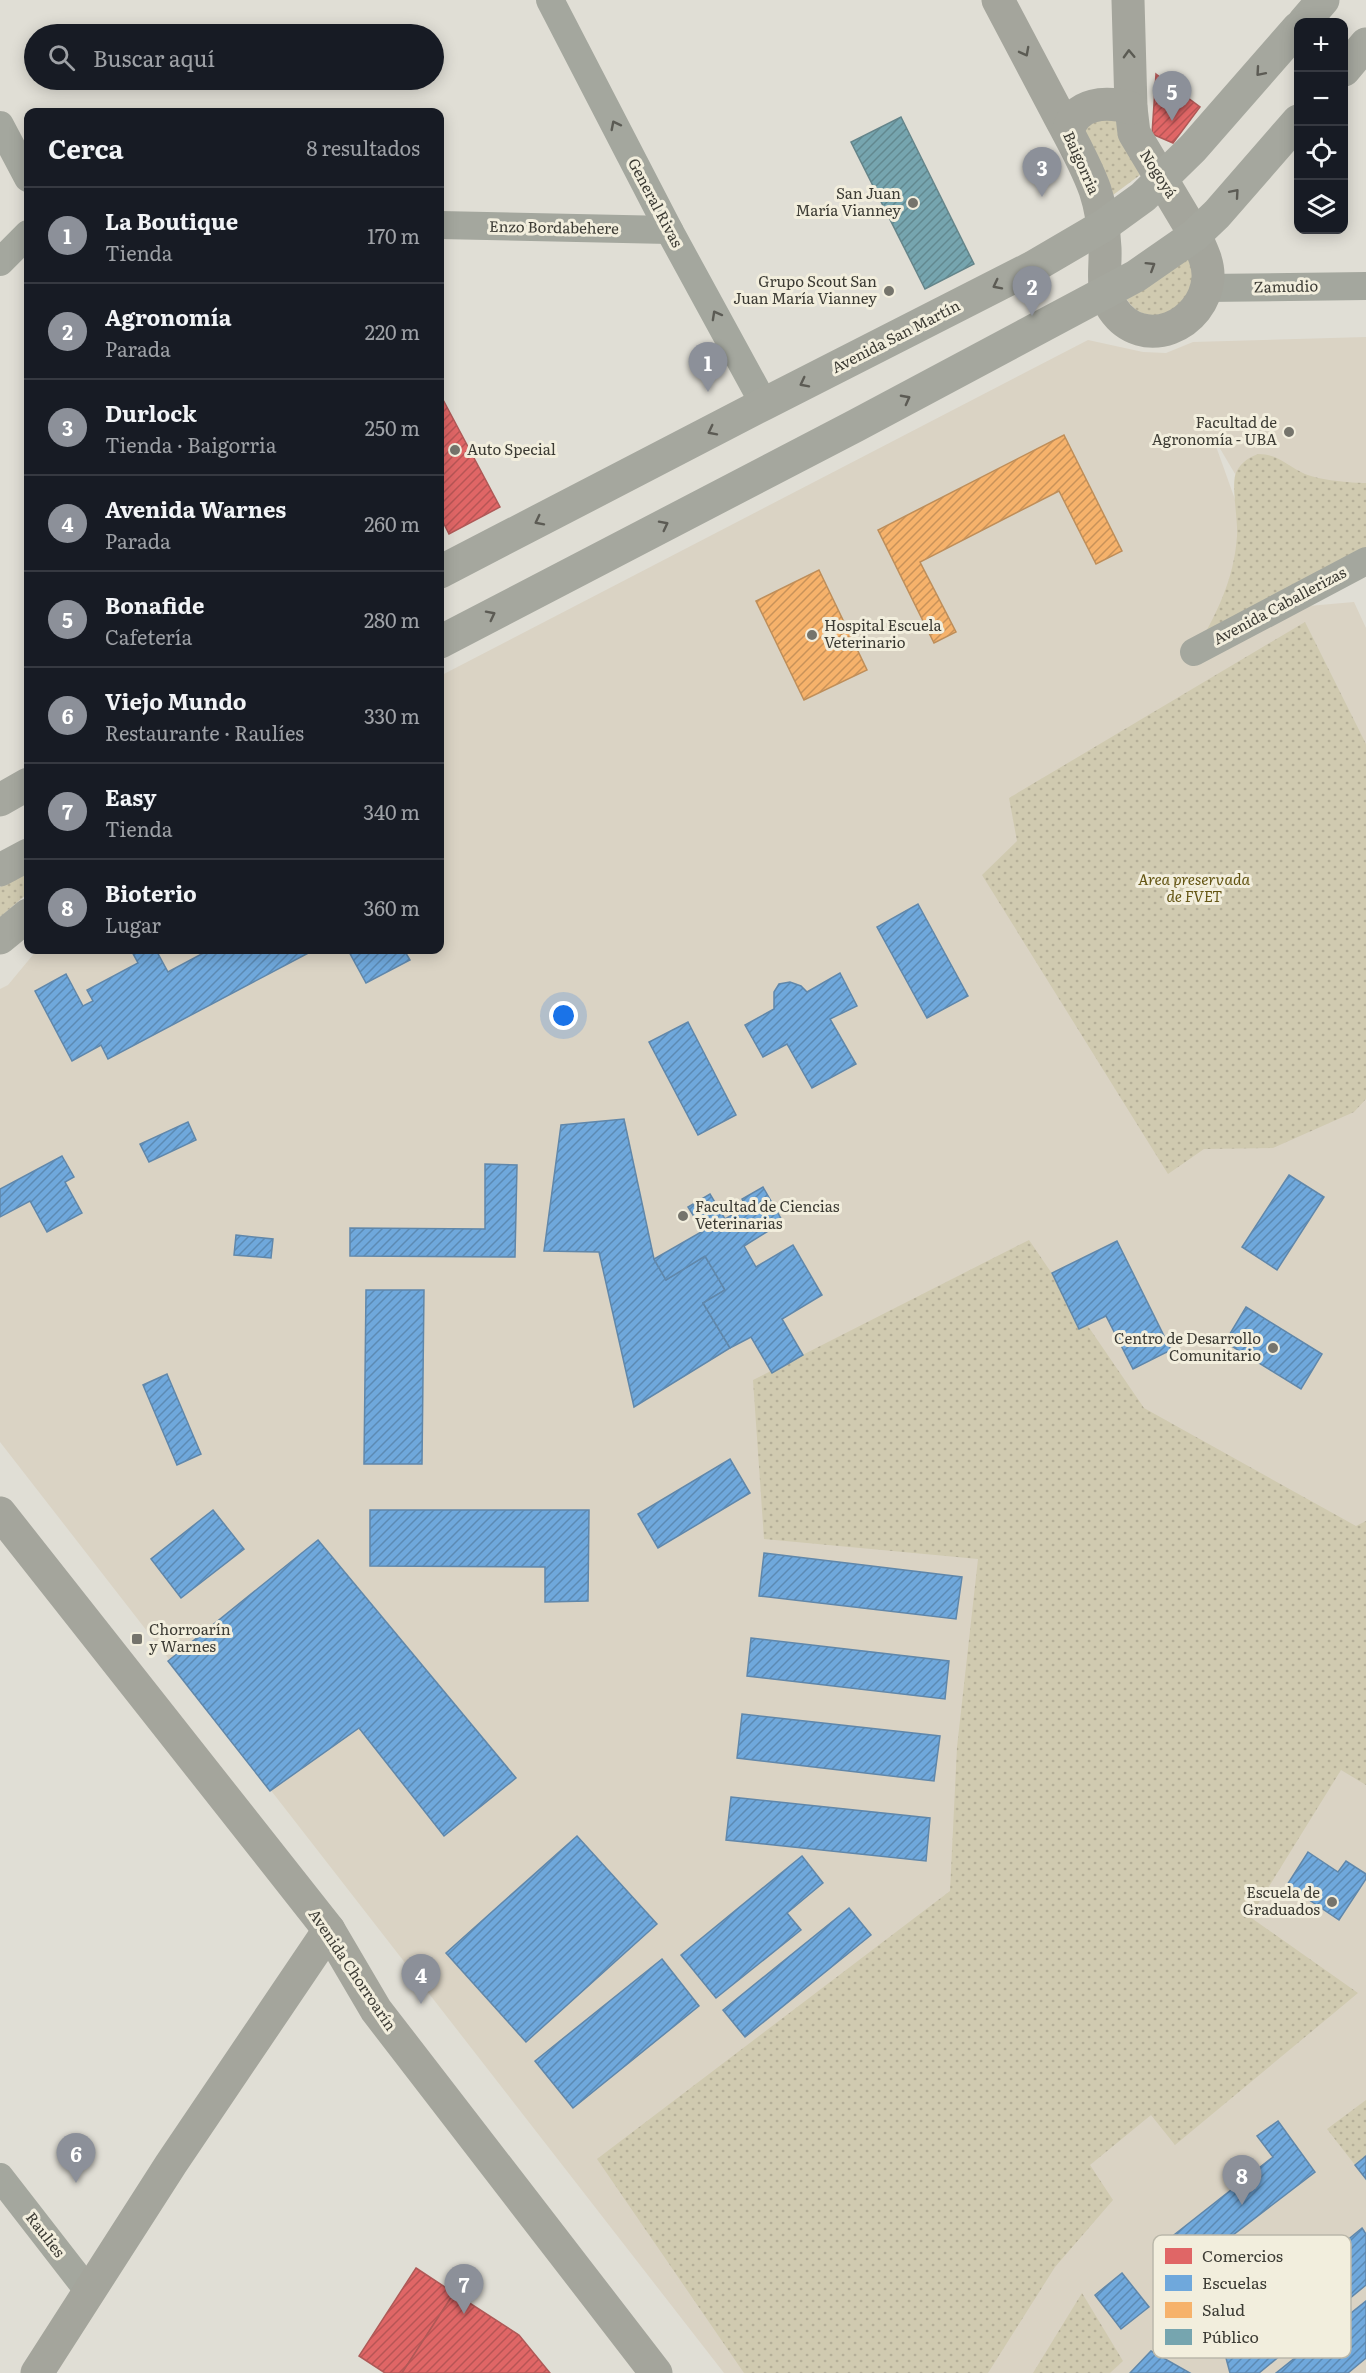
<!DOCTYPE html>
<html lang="es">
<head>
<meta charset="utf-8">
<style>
  :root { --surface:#171b24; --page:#242831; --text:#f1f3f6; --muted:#9ea1a6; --line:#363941; --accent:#8c9099 }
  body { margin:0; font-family:Literata,serif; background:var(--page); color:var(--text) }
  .controls { position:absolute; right:18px; top:18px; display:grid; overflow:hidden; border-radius:12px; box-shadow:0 3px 15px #0003 }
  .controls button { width:54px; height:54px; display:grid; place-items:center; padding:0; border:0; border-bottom:2px solid var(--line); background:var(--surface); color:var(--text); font:30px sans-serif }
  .you { position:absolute; left:564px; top:1016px; width:21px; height:21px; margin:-15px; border:4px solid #fff; border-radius:50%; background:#1a73e8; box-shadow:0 0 0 9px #1a73e833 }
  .badge { display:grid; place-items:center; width:39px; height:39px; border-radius:50%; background:var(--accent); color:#fff; font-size:20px; font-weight:700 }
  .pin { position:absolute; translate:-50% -50px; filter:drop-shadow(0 2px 3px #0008) }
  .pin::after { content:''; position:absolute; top:32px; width:21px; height:18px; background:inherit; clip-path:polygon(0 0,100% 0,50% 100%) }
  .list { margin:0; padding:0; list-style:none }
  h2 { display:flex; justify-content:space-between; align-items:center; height:78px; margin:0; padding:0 24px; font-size:26px }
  h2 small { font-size:20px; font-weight:400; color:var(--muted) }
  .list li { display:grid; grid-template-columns:39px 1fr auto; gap:18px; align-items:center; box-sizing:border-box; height:96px; padding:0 24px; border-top:2px solid var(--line) }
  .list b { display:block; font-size:22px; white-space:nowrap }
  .list p { margin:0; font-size:20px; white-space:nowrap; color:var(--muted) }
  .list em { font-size:20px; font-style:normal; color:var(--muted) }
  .icon { flex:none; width:33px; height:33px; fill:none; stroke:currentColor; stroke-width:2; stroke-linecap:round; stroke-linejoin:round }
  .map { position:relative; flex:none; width:1366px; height:2373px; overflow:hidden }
  .search { position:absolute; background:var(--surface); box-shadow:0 3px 15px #0003; left:24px; top:24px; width:420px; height:66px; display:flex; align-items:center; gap:15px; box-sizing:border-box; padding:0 21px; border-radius:33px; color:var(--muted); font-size:22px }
  .panel { position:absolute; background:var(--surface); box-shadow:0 3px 15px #0003; left:24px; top:108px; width:420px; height:846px; border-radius:12px }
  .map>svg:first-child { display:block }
  .education { fill:#dad3c4 }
  .grass { fill:url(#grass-dots) }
  .shops { fill:url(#shops-hatch); stroke:#af5957; stroke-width:1.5 }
  .schools { fill:url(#schools-hatch); stroke:#6087aa; stroke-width:1.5 }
  .health { fill:url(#health-hatch); stroke:#be8e5a; stroke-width:1.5 }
  .public { fill:url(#public-hatch); stroke:#65858a; stroke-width:1.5 }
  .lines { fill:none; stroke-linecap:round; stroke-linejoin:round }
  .street { stroke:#a4a79e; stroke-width:28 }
  .secondary { stroke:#a4a59c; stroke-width:33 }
  .primary { stroke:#a5a79e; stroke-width:33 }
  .oneway { stroke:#5b5b53 }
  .oneway2 { stroke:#5c5b54 }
  .oneway3 { stroke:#5b5b54 }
  .poi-dot { fill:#75746c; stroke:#f2eedd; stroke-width:2 }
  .labels { text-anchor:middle; stroke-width:6; stroke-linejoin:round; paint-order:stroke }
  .street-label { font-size:15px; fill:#3c3b34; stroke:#f2eedd }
  .poi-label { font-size:15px; fill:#3c3b34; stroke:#f2eedd; text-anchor:end }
  .park-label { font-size:15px; font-style:italic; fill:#635412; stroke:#f2eedd }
  .key { fill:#f2eedd; stroke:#bbb8aa; stroke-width:1.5 }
  .key-label { font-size:16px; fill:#3c3b34 }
</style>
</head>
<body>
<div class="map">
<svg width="1366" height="2373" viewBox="0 0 1366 2373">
  <defs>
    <pattern id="grass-dots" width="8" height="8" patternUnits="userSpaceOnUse" patternTransform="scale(1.5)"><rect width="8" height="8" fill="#d0cab0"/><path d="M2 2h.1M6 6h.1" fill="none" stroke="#b4ae98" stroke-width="1.8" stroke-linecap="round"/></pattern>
    <pattern id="shops-hatch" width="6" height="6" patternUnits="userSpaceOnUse" patternTransform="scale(1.5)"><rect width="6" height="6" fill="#e06666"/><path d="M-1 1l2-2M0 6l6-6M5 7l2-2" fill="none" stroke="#b75555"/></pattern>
    <pattern id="schools-hatch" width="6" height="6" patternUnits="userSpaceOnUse" patternTransform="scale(1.5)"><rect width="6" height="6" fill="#6fa8dc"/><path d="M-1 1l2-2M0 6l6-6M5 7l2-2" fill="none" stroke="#5c8ab3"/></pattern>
    <pattern id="health-hatch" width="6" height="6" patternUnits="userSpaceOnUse" patternTransform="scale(1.5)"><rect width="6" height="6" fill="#f6b26b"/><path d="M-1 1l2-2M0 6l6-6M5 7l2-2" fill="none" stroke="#c89259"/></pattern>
    <pattern id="public-hatch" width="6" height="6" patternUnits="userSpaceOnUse" patternTransform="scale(1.5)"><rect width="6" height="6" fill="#76a5af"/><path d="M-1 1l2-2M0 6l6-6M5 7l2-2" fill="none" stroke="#62888f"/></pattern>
  </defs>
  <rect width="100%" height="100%" fill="#e0ded5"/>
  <path class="education" d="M1366 337V562L1257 511 1212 435 1274 609 1354 602 1366 628V2373H724L0 1442V989L8 985 37 950H440V676L1088 340 1143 352 1166 353 1193 342Z"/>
  <g class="grass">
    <path d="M1113 115 1140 175 1113 195 1081 128Z"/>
    <path d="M1188 251C1191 260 1195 274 1193 284 1188 306 1163 321 1142 313 1132 309 1127 300 1122 292Z"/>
    <path d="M1258 454C1278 454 1287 466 1305 474 1319 480 1351 483 1366 483V561L1194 652C1216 616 1234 580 1237 536 1238 519 1232 491 1235 476 1238 465 1247 458 1258 454Z"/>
    <path d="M1305 622 1366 744V1099L1354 1112 1273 1148 1204 1149 1168 1174 982 875 1017 841 1009 798Z"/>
    <path d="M28 871V893L0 917V887Z"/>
    <path d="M1029 1240 1144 1408 1356 1526 1366 1521V1785L1341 1770 1250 1917 1358 1993 1175 2145 1151 2115 1090 2165 1113 2200 1055 2267 988 2373H744L597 2159 950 1891 957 1747 978 1559 764 1539 753 1380Z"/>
    <path d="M1366 2100V2156L1355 2165 1327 2129Z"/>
    <path d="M1082 2293 1123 2361 1110 2373H1033Z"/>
  </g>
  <g class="shops">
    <path d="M1156 74 1200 107 1173 143 1152 134Z"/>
    <path d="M440 394 500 507 449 534 440 516Z"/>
    <path d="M416 2268 454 2293 402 2373H385L359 2356Z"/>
    <path d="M454 2293 519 2335 550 2373H402Z"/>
  </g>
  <g class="schools">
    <path d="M918 904 968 996 927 1018 877 927Z"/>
    <path d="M131 950H156L168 972 209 950H314L108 1059 101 1045 72 1061 35 991 66 974 83 1006 93 1001 87 990 138 963Z"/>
    <path d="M348 950H404L410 960 366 983Z"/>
    <path d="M840 973 857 1006 830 1019 856 1064 812 1088 787 1044 763 1057 745 1025 774 1009V992L779 984 790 982 801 986 807 992Z"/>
    <path d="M688 1022 736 1115 698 1135 649 1042Z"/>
    <path d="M624 1119 654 1259 666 1280 705 1256 725 1290 703 1303 730 1348 634 1407 599 1252 544 1251 561 1125Z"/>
    <path d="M188 1122 196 1140 149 1162 140 1144Z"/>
    <path d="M62 1156 74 1177 65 1182 82 1213 47 1232 30 1201 0 1217V1189Z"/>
    <path d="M485 1164 517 1165 515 1257 350 1256V1228L485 1229Z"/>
    <path d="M1289 1175 1324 1197 1277 1270 1242 1247Z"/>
    <path d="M763 1187 783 1222 744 1246 756 1267 793 1245 822 1295 782 1319 803 1355 772 1373 751 1337 730 1348 703 1303 725 1290 705 1256 666 1280 654 1259 703 1231 688 1207 710 1194 725 1219 746 1207 742 1199Z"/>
    <path d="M236 1235 273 1239 271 1258 234 1255Z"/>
    <path d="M1117 1241 1171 1350 1133 1369 1106 1316 1079 1329 1052 1273Z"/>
    <path d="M366 1290H424L422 1464H364Z"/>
    <path d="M1246 1307 1322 1354 1301 1389 1225 1342Z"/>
    <path d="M167 1374 201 1454 177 1465 143 1385Z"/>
    <path d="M730 1459 750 1493 658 1548 638 1514Z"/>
    <path d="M213 1510 244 1549 181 1598 151 1559Z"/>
    <path d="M370 1510H589L588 1601 545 1602V1567L370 1566Z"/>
    <path d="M318 1540 516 1778 444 1836 359 1728 270 1791 168 1661Z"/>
    <path d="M764 1553 962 1577 956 1619 759 1596Z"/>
    <path d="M751 1638 949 1661 945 1699 747 1676Z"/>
    <path d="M742 1714 940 1736 934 1781 737 1758Z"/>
    <path d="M731 1797 930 1818 926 1861 726 1840Z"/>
    <path d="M577 1836 657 1924 526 2042 446 1953Z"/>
    <path d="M1308 1852 1338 1872 1346 1861 1366 1874V1879L1339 1920 1287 1885Z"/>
    <path d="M802 1856 823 1883 787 1913 801 1930 716 1998 681 1955Z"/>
    <path d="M849 1908 871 1935 745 2037 723 2010Z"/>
    <path d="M662 1959 699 2006 573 2108 535 2061Z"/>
    <path d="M1278 2121 1315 2172 1194 2265 1170 2238 1273 2157 1257 2136Z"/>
    <path d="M1366 2156V2179L1355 2165Z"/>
    <path d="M1362 2228 1366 2234V2285L1259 2373H1230L1222 2343Z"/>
    <path d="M1122 2273 1149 2307 1121 2329 1095 2295Z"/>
    <path d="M1366 2301V2358L1348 2373H1276Z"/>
    <path d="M1151 2351 1190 2373H1130Z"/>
  </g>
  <g class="health">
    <path d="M1064 435 1122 551 1096 564 1059 491 920 562 956 632 934 643 878 530Z"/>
    <path d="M819 570 867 670 804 700 756 601Z"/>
  </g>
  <path class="public" d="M901 117 974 264 925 289 851 142Z"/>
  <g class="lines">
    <g class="street">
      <path d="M550 0 669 230 764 404"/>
      <path d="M0 125 28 178"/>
      <path d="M440 225 669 230"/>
      <path d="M0 262 28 234"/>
      <path d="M1206 288 1366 286"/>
      <path d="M1194 652 1366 561"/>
      <path d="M0 2177 90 2293"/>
    </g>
    <g class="secondary">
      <path d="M998 0C1017 36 1036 72 1055 108 1069 135 1085 162 1095 190 1101 208 1104 229 1105 248 1106 270 1100 290 1113 309 1143 353 1204 326 1208 278 1209 263 1201 248 1195 235L1134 133 1131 108 1128 0"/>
      <path d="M1068 131C1076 102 1106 101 1131 108"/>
      <path d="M0 1513 329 1930 376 2010 656 2373"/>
      <path d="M37 2373 171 2164 329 1930"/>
    </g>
    <g class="primary">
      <path d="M1304 22 1323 0"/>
      <path d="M1344 70 1366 44"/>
      <path d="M440 572 764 404 1033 267 1103 226 1143 197 1193 148 1298 28"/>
      <path d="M440 642 855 426 1136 276 1195 235 1217 214 1298 121"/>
      <path d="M0 800 28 784"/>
      <path d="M0 870 28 855"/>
      <path d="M0 938 28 915"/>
    </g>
  </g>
  <defs><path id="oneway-chevron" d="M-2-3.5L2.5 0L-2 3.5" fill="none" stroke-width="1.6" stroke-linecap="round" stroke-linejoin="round" transform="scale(1.5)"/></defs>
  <g class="oneway">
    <use href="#oneway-chevron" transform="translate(1025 52) rotate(62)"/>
    <use href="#oneway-chevron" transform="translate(1129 54) rotate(-92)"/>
  </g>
  <g class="oneway2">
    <use href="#oneway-chevron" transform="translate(1260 72) rotate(131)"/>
    <use href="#oneway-chevron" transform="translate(1235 193) rotate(-49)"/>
    <use href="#oneway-chevron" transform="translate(1151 266) rotate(-32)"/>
    <use href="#oneway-chevron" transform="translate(997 285) rotate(153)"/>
    <use href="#oneway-chevron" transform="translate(804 383) rotate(153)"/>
    <use href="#oneway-chevron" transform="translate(906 399) rotate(-28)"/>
    <use href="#oneway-chevron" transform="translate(712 431) rotate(153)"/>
    <use href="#oneway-chevron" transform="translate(539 521) rotate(153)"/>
    <use href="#oneway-chevron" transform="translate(664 525) rotate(-27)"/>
    <use href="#oneway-chevron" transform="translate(491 615) rotate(-27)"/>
  </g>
  <g class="oneway3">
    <use href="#oneway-chevron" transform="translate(615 125) rotate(-117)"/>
    <use href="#oneway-chevron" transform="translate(716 315) rotate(-119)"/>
  </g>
  <g class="poi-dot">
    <circle cx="913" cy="203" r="6"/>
    <circle cx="889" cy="291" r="6"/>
    <circle cx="1289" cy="432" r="6"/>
    <circle cx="455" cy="450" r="6"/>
    <circle cx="812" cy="635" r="6"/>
    <circle cx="683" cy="1216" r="6"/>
    <circle cx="1273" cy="1348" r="6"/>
    <rect x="131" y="1633" width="12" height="12" rx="3"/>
    <circle cx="1332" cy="1902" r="6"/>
  </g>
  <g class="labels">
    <g class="street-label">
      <text transform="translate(1081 163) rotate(66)" y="5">Baigorria</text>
      <text transform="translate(1158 174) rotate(57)" y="5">Nogoyá</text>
      <text transform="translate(655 203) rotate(62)" y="5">General Rivas</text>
      <text transform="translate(554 228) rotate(1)" y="5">Enzo Bordabehere</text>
      <text transform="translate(1286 287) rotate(-1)" y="5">Zamudio</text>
      <text transform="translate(896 337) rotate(-27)" y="5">Avenida San Martín</text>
      <text transform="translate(1280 606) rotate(-28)" y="5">Avenida Caballerizas</text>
      <text transform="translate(352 1970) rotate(56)" y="5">Avenida Chorroarín</text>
      <text transform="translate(45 2235) rotate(52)" y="5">Raulíes</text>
    </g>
    <g class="poi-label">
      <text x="901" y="199">San Juan<tspan x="901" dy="17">María Vianney</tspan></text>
      <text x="877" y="287">Grupo Scout San<tspan x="877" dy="17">Juan María Vianney</tspan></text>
      <text x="1277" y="428">Facultad de<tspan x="1277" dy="17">Agronomía - UBA</tspan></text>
      <text x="467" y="455" text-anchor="start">Auto Special</text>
      <text x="824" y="631" text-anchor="start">Hospital Escuela<tspan x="824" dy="17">Veterinario</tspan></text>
      <text x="695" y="1212" text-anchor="start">Facultad de Ciencias<tspan x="695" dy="17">Veterinarias</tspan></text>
      <text x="1261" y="1344">Centro de Desarrollo<tspan x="1261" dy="17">Comunitario</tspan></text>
      <text x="149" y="1635" text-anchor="start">Chorroarín<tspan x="149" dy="17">y Warnes</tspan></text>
      <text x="1320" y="1898">Escuela de<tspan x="1320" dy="17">Graduados</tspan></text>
    </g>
    <g class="park-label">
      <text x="1194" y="885">Area preservada<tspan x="1194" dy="17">de FVET</tspan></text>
    </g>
  </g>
  <rect x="1153" y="2235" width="198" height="123" rx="9" class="key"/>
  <rect x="1165" y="2248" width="27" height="16" fill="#e06666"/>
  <rect x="1165" y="2275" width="27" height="16" fill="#6fa8dc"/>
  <rect x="1165" y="2302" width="27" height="16" fill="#f6b26b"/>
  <rect x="1165" y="2329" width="27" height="16" fill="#76a5af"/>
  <g class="key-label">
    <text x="1202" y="2262">Comercios</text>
    <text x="1202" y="2289">Escuelas</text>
    <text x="1202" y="2316">Salud</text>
    <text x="1202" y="2343">Público</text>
  </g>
</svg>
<div class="controls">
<button>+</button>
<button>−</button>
<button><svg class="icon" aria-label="locate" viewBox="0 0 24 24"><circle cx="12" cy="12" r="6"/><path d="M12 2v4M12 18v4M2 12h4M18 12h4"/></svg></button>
<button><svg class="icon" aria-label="layers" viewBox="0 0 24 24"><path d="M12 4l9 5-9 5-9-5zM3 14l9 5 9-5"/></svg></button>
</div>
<div class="you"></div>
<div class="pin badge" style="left:708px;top:392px">1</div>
<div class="pin badge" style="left:1032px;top:316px">2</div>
<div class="pin badge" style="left:1042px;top:197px">3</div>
<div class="pin badge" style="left:421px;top:2004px">4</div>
<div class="pin badge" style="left:1172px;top:121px">5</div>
<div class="pin badge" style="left:76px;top:2183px">6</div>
<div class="pin badge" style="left:464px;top:2314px">7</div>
<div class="pin badge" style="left:1242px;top:2205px">8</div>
<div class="search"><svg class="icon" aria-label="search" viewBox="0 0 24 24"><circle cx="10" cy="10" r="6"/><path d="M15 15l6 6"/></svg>Buscar aquí</div>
<section class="panel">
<h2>Cerca<small>8 resultados</small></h2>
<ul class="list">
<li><span class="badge">1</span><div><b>La Boutique</b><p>Tienda</p></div><em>170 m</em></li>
<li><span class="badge">2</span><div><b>Agronomía</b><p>Parada</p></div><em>220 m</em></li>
<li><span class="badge">3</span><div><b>Durlock</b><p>Tienda · Baigorria</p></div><em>250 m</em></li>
<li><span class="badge">4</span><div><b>Avenida Warnes</b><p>Parada</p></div><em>260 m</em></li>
<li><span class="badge">5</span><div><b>Bonafide</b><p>Cafetería</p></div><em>280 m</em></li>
<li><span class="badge">6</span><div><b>Viejo Mundo</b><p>Restaurante · Raulíes</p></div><em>330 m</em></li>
<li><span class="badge">7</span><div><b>Easy</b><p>Tienda</p></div><em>340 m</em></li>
<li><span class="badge">8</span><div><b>Bioterio</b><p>Lugar</p></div><em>360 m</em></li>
</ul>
</section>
</div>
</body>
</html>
